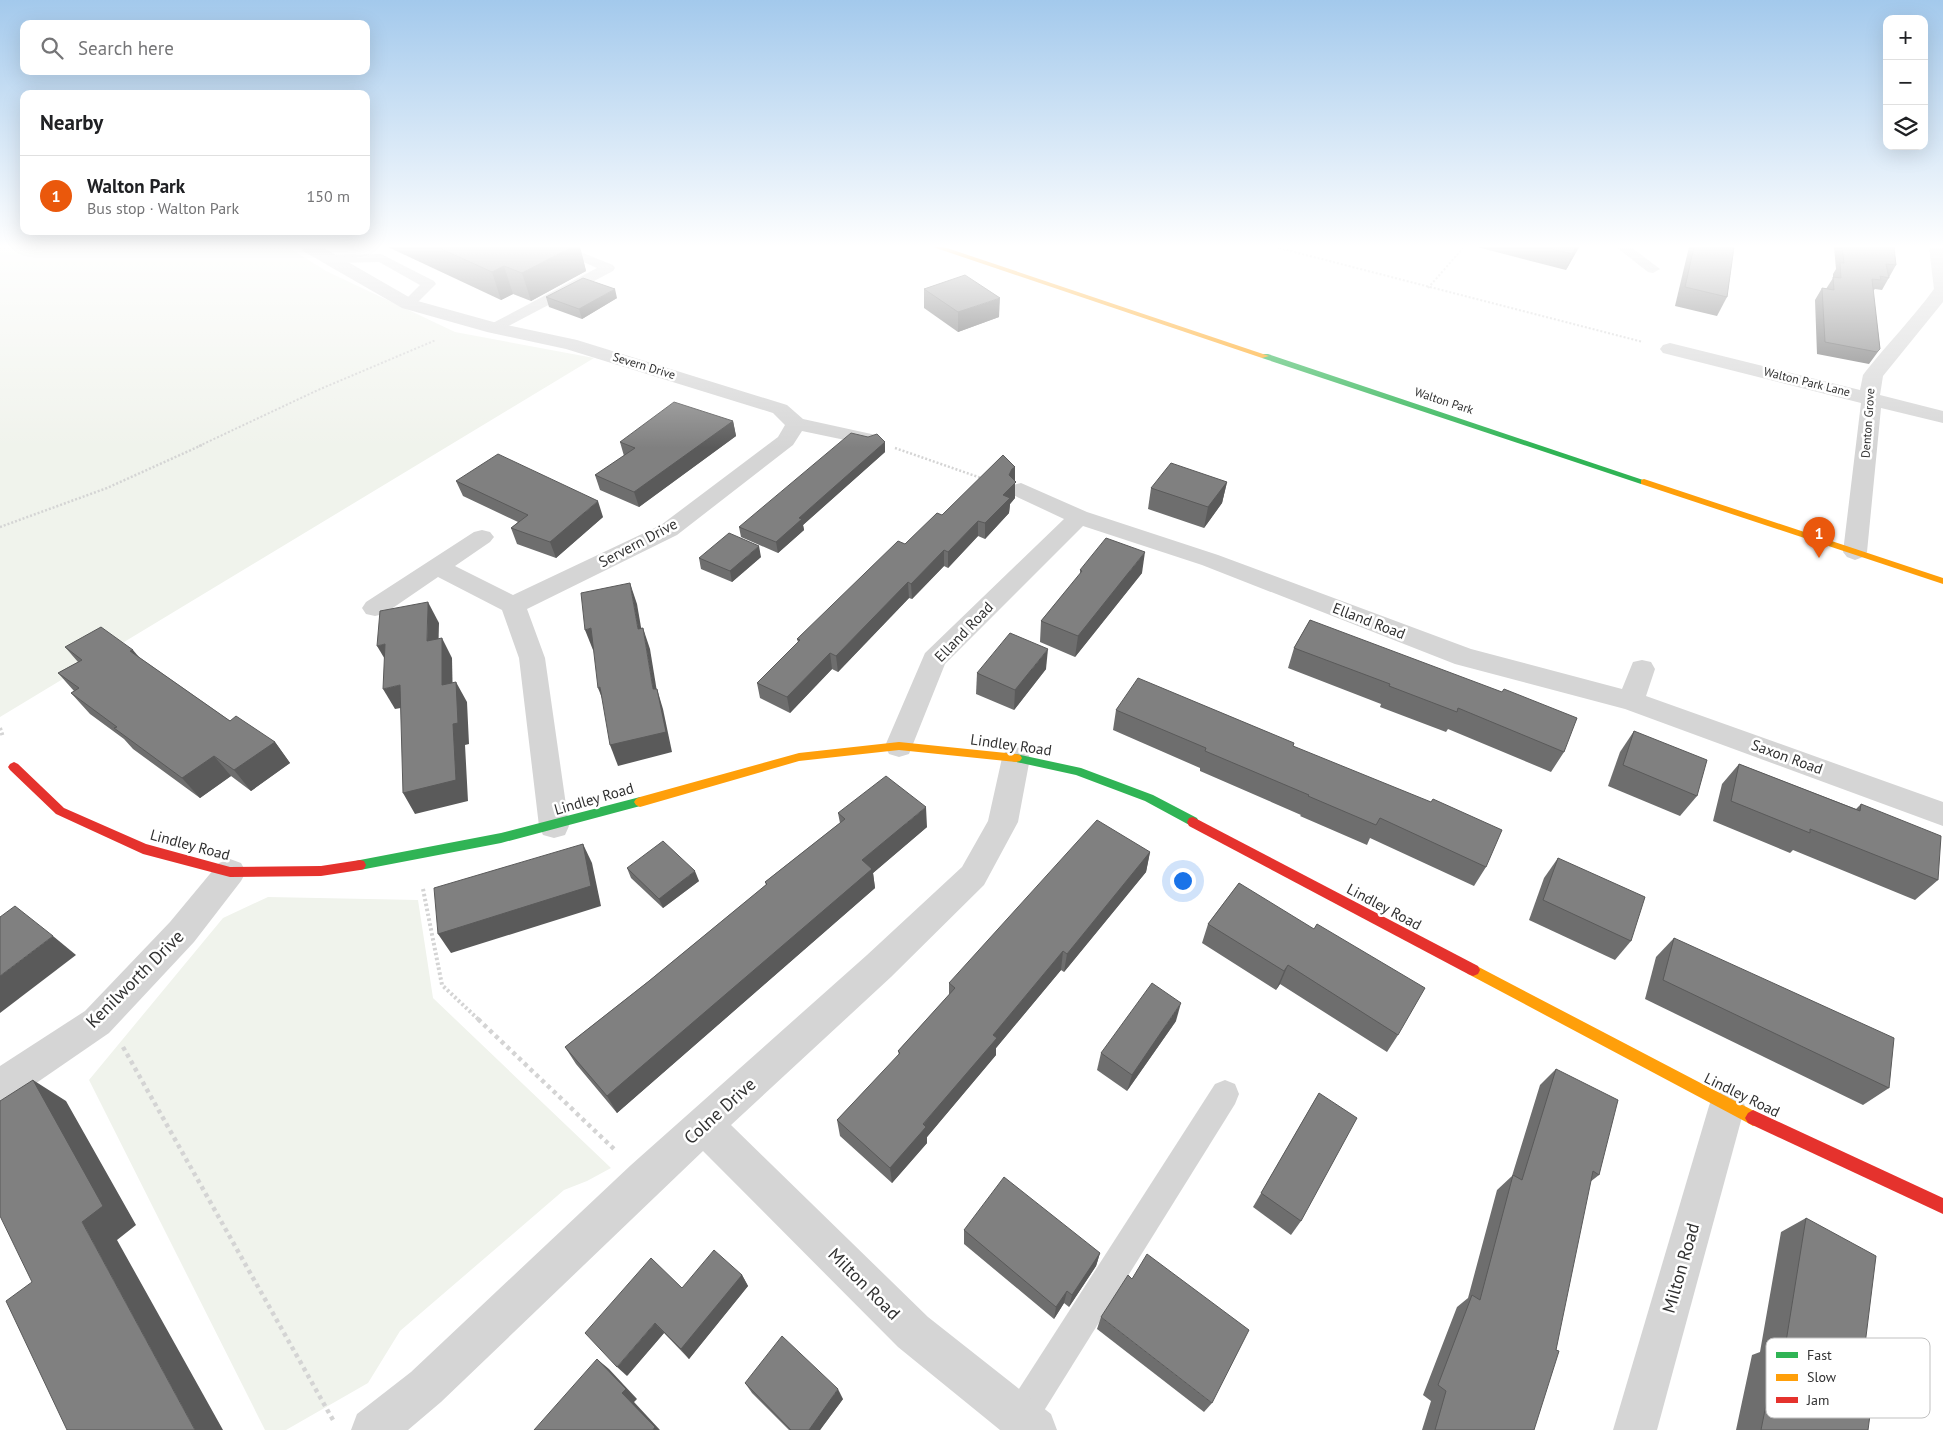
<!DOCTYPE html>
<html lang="en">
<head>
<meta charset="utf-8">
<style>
  :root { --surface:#fff; --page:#f2f2f2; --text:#202124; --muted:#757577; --line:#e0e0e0; --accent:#ea580c }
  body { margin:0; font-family:"PT Sans",sans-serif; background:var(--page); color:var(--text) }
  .controls { position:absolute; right:15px; top:15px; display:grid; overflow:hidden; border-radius:10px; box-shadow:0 5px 20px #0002 }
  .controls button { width:45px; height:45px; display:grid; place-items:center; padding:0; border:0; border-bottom:1px solid var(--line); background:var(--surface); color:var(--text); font:25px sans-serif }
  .you { position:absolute; left:1182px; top:880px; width:18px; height:18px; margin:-12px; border:4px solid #fff; border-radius:50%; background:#1a73e8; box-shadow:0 0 0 8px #1a73e833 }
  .badge { display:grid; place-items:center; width:32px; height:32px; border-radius:50%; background:var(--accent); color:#fff; font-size:16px; font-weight:700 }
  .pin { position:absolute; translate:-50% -41px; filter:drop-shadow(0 1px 2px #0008) }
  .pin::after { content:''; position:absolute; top:26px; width:18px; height:15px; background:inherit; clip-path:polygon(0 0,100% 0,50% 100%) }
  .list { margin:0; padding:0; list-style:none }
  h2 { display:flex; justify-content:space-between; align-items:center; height:65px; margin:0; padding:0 20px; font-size:21px }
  h2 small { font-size:16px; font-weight:400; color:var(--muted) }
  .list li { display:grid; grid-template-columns:32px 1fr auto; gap:15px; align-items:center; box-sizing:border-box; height:80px; padding:0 20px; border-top:1px solid var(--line) }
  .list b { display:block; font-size:19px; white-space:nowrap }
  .list p { margin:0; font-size:16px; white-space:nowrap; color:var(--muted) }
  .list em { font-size:16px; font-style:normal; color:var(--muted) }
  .icon { flex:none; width:28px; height:28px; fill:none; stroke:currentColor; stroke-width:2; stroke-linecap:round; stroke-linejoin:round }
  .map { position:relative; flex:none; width:1943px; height:1430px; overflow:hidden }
  .search { position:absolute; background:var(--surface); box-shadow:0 5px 20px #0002; left:20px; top:20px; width:350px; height:55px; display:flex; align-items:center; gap:12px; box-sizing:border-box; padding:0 18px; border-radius:10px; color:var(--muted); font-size:19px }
  .panel { position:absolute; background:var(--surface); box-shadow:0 5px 20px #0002; left:20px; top:90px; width:350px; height:145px; border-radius:10px }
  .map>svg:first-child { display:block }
  .green { fill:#f0f3ec }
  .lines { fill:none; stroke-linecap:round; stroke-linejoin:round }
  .path-far3 { stroke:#d4d4d4; stroke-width:2; stroke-dasharray:2 2; stroke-linecap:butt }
  .path-far2 { stroke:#d4d4d4; stroke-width:2.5; stroke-dasharray:2 2; stroke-linecap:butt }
  .path-far1 { stroke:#d4d4d4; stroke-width:4; stroke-dasharray:2.5 2.5; stroke-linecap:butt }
  .path { stroke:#d4d4d4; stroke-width:4.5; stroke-dasharray:4 4; stroke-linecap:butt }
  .lane { fill:#d5d5d5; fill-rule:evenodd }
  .street { fill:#d5d5d5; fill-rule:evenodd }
  .fast { fill:#30b455; fill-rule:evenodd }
  .slow { fill:#ff9f0a; fill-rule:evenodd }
  .jam { fill:#e5322d; fill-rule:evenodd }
  .wall { fill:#6e6e6e }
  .shaded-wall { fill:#5a5a5a }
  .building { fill:#808080; stroke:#5a5a5a }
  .labels { text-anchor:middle; stroke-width:5; stroke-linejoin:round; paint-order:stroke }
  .far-street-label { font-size:12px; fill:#313131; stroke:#fff }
  .street-label { font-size:15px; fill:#313131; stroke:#fff }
  .near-street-label { font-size:18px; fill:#313131; stroke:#fff }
  .key { fill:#fff; stroke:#c1c1c1; stroke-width:1 }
  .key-label { font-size:14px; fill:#313131 }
</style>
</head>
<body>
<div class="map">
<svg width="1943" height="1430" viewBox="0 0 1943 1430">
  <rect width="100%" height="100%" fill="#fff"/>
  <g class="green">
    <path d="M0 247H288L326 271 455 332 594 358 0 717Z"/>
    <path d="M268 897 418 900 433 998 611 1168 587 1181 564 1190 400 1331 368 1383 286 1430H265L89 1080 223 918Z"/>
  </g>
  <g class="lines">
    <g class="path-far3">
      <path d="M1275 247 1643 342"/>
      <path d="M1428 288 1464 247"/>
      <path d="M199 446 318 390 436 340"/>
    </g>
    <g class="path-far2">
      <path d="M895 448 984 479"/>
      <path d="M0 527 107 488 202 445"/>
    </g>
    <g class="path-far1">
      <path d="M0 728 3 737"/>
      <path d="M423 889 442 985 479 1020"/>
    </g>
    <g class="path">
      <path d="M478 1019 616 1151"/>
      <path d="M123 1047 333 1420"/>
    </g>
    <g class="lane">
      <path d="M550 247H568L613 265 615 268 613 271 499 331H489L487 328 489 325 597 268Z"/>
      <path d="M1616 247H1631L1660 269 1653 273 1648 272Z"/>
      <path d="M381 254 434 281 436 284 413 307 408 308 401 304 420 285 379 262 329 263 322 259 329 255Z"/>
      <path d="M1225 1080 1235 1084 1239 1094 1235 1104 1032 1430H1008L1003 1418 1008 1406 1215 1084Z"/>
    </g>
    <g class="street">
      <path d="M301 247H322L414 300 497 323 577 340 787 405 803 419 876 435 880 439 876 443 869 445 802 431 793 445 677 535 527 609 545 658 569 826 565 835 554 838 543 835 539 826 519 658 502 610 438 577 384 614 375 616 366 614 362 608 366 602 474 532 482 530 490 532 494 537 490 542 455 566 513 595 661 525 778 437 785 425 773 413 566 349 487 332 402 308 303 251Z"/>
      <path d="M1929 247H1943V302L1883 376 1880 395 1943 411V423L1881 408 1867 552 1863 557 1855 560 1847 557 1843 552 1861 403 1663 353 1660 349 1663 345 1670 343 1860 390 1863 375 1866 371C1888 343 1913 318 1934 289Z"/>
      <path d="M1021 483 1087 512 1218 555 1471 649 1622 689 1633 662 1642 660 1651 662 1655 669 1646 696 1943 802V826L1625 709 1455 664 1202 565 1083 526 945 664 909 754 899 757 889 754 885 746 925 653 1064 519 1013 495 1010 490 1013 485Z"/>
      <path d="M1016 747 1026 750 1030 758 1018 822 984 885 891 977 731 1125 928 1317 1051 1414 1057 1430H1000L898 1347 703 1151 441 1402 408 1430H351L357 1414 411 1372 631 1165 867 955 962 867 988 821 1002 758 1006 750Z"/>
      <path d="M230 859 241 863 246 872 241 881 194 942 109 1033 13 1099 0 1105V1066L85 1011 170 922 219 863Z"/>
      <path d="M1727 1088 1740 1093 1745 1106 1657 1430H1613L1709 1106 1714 1093Z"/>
    </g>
    <g class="fast">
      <path d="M1262 354H1268L1649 482 1647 484H1641L1262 358Z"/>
      <path d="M1016 754 1081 768 1153 795 1197 818 1199 822 1197 826 1193 827 1145 801 1076 775 1012 761 1010 758 1012 755Z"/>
      <path d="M640 797 644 799 646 802 644 805 501 843 360 870 356 869 354 865 356 861 360 860 501 833Z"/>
    </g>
    <g class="slow">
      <path d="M933 247H944L1269 356 1262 358Z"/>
      <path d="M1644 479 1943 578V584L1641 484V480Z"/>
      <path d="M899 742 1016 754 1020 755 1022 758 1020 761 1016 762 899 750 799 761 640 807 636 805 634 802 636 799 640 797 799 753Z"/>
      <path d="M1473 964 1758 1113 1761 1118 1758 1123 1753 1126 1748 1123 1468 974 1466 970 1468 966Z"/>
    </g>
    <g class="jam">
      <path d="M14 762 18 764 64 808 146 844 230 867 321 866 360 860 364 861 366 865 364 869 360 870 321 876 230 877 143 854 56 814 10 770 8 767 10 764Z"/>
      <path d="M1193 817 1478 966 1480 970 1478 974 1473 976 1468 974 1189 826 1187 822 1189 818Z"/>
      <path d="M1753 1110 1943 1198V1214L1748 1123 1745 1118 1748 1113Z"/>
    </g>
  </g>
  <g class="wall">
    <path d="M388 247H580L586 271 531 301 513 294 501 300Z"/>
    <path d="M1477 247H1579L1566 270Z"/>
    <path d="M1689 247H1734L1727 297 1717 316 1675 306Z"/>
    <path d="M1834 247H1894L1896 265 1882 290 1875 289 1873 291 1880 349 1869 364 1817 354 1815 300 1822 288 1826 289 1833 278V274L1836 269Z"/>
    <path d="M924 289 999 317 958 332 924 308Z"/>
    <path d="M546 297 617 298 582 319 549 307Z"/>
    <path d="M733 421 736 436 639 507 600 490 595 475 624 456 620 442Z"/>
    <path d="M885 442V452L803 525 804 530 778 553 741 537 739 527Z"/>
    <path d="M1015 467V498L1010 504 1009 513 985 539 978 536 948 568 944 566 912 599 909 598 838 672 832 669 790 713 760 698 757 683 798 642 797 639 905 544 942 515Z"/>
    <path d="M456 481 603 517 556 558 517 544 511 528 518 522 463 496Z"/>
    <path d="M1227 482 1222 503 1204 528 1148 509 1151 488Z"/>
    <path d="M761 557 732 582 701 569 699 558Z"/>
    <path d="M1080 570 1142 573 1075 657 1040 642 1041 621 1080 574Z"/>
    <path d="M1310 620 1564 752 1551 772 1448 729 1446 732 1380 707 1381 704 1288 668 1294 648Z"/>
    <path d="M65 647 140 658 230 721 275 742 290 763 251 791 231 776 200 798 133 749 124 739 90 714 71 693 74 691 58 673 78 662Z"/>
    <path d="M1046 669 1014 710 976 694 977 673Z"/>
    <path d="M1116 710 1293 746 1486 867 1474 886 1370 838 1367 845 1300 816 1301 815 1200 771V768L1113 730Z"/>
    <path d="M1634 731 1697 796 1680 816 1608 786 1620 752Z"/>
    <path d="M1739 764 1856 809 1861 804 1938 880 1915 900 1793 850 1790 853 1713 821 1722 784Z"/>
    <path d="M838 813 927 827 873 873 875 888 617 1113 576 1064 565 1047 649 981 766 885 765 882 840 823Z"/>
    <path d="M1150 852 1146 872 1064 972 1061 970 996 1048V1055L927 1137V1143L892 1183 840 1136 837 1120 899 1055 898 1051 949 995V983Z"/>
    <path d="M1558 858 1631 941 1615 960 1529 920 1544 878Z"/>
    <path d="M627 868 699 881 663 908 631 878Z"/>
    <path d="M1239 883 1398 1035 1387 1052 1280 984 1276 990 1202 943 1208 924Z"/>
    <path d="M1674 938 1889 1088 1863 1105 1645 999 1656 957Z"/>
    <path d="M1176 1021 1127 1091 1097 1070 1101 1053Z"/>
    <path d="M1556 1069 1599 1175 1590 1182 1534 1430H1422L1431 1401 1423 1395 1457 1307 1468 1298 1497 1190 1512 1176 1540 1085Z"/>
    <path d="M1319 1093 1301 1221 1291 1235 1253 1207Z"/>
    <path d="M1806 1218 1859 1393 1868 1430H1736L1752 1355 1760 1352 1781 1232Z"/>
    <path d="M964 1230 1100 1253 1096 1266 1069 1307 1064 1303 1054 1319 964 1244Z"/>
    <path d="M742 1275 748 1286 689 1359 664 1333 627 1376 682 1288Z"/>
    <path d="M1101 1317 1212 1403 1204 1412 1097 1329Z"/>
    <path d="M745 1383 843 1399 820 1430H789L752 1393Z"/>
  </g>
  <g class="shaded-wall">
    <path d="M572 247H580L586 271 531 301 522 273Z"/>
    <path d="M1576 247H1579L1566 270 1572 254Z"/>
    <path d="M504 266 513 294 501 300 492 272Z"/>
    <path d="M615 289 617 298 582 319 579 309Z"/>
    <path d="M1000 298 999 317 958 332V312Z"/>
    <path d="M733 421 736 436 639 507 634 492Z"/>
    <path d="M885 442V452L803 525 804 530 778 553 776 542 799 518Z"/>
    <path d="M1015 467V498L1010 504 1009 513 985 539V523L1003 495 1009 475 1012 469Z"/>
    <path d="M1227 482 1222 503 1204 528 1208 507Z"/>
    <path d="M598 501 603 517 556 558 550 542Z"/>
    <path d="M978 521V536L948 568V552Z"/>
    <path d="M759 546 761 557 732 582 730 571Z"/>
    <path d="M944 550V566L912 599 911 584Z"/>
    <path d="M1145 552 1142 573 1075 657 1078 636Z"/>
    <path d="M908 582 909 598 838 672 836 656Z"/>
    <path d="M630 583 637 604 645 650 638 629Z"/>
    <path d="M428 602 439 623 438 661 427 641Z"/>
    <path d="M591 628 598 649 593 650 585 630Z"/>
    <path d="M643 628 650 649 660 710 653 689Z"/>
    <path d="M442 638 452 658 453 705 442 685Z"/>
    <path d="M385 644 389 666 377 646Z"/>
    <path d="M1048 649 1046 669 1014 710 1015 690Z"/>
    <path d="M133 650 150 670 130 651Z"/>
    <path d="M830 653 832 669 790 713 787 697Z"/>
    <path d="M456 682 467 702 469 744 465 745 468 801 415 814 403 793 453 724Z"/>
    <path d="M400 685 412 706 395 709 383 689Z"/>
    <path d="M600 687 606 708 598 688Z"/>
    <path d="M657 689 663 709 672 752 618 766 610 745Z"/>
    <path d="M275 742 290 763 251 791 234 770Z"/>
    <path d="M214 756 231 776 200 798 182 778Z"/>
    <path d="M926 807 927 827 873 873 875 888 617 1113 607 1096 862 860Z"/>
    <path d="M583 844 592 863 601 906 451 953 438 934Z"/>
    <path d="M1150 852 1146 872 1064 972 1067 954Z"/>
    <path d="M695 871 699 881 663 908 659 899Z"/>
    <path d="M53 936 76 955 0 1013V976Z"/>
    <path d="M1063 951 1061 970 996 1048V1055L927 1137V1143L892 1183 890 1168 993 1035Z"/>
    <path d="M1288 965 1280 984 1276 990 1284 971Z"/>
    <path d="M1181 1003 1176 1021 1127 1091 1132 1075Z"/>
    <path d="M33 1080 66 1101 136 1225 117 1240 223 1430H195L82 1222Z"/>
    <path d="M1100 1253 1096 1266 1069 1307 1072 1295Z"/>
    <path d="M742 1275 748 1286 689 1359 681 1349Z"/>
    <path d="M1067 1291 1064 1303 1054 1319 1056 1307Z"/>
    <path d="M655 1323 664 1333 627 1376 617 1367Z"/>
    <path d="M597 1359 609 1369 637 1399 634 1402 660 1430H653L622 1393Z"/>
    <path d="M838 1389 843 1399 820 1430H809Z"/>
  </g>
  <g class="building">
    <path d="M437 247H572L522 273 504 266 492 272Z"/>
    <path d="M1544 247H1576L1572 254Z"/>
    <path d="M1694 247H1734L1727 297 1685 287Z"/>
    <path d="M1842 247H1894L1896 265 1886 264 1889 278 1880 276 1881 280 1872 279 1880 349 1877 352 1825 342 1822 288 1834 290 1833 277 1841 278 1840 263H1844Z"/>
    <path d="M965 275 1000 298 958 312 924 289Z"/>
    <path d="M583 278 615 289 579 309 546 297Z"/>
    <path d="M674 402 733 421 634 492 595 475 635 448 620 442Z"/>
    <path d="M851 433 868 437 877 434 885 442 799 518 802 519 776 542 739 527Z"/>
    <path d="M498 454 598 501 550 542 511 528 528 515 456 481Z"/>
    <path d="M1003 455 1015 467 1012 469 1009 475 1016 482 1003 495 1010 498 985 523 978 521 948 552 944 550 911 584 908 582 836 656 830 653 787 697 757 683 800 640 797 639 898 541 905 544 937 513 942 515Z"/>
    <path d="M1171 463 1227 482 1208 507 1151 488Z"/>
    <path d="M729 533 759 546 730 571 699 558Z"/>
    <path d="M1106 538 1145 552 1078 636 1041 621 1082 571 1080 570Z"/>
    <path d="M630 583 638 629 643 628 653 689H657L666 732 610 745 600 687 598 688 591 628 585 630 581 593Z"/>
    <path d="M428 602 427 641 442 638V685L456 682 458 723 453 724 456 780 403 793 400 685 383 689 385 644 377 646 380 611Z"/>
    <path d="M1310 620 1502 692 1504 689 1577 718 1564 752 1458 708 1457 712 1389 686 1390 684 1294 648Z"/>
    <path d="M101 627 133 650 130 651 230 721 236 716 275 742 234 770 214 756 182 778 114 728 117 727 71 693 79 688 58 673 82 660 65 647Z"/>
    <path d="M1010 633 1048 649 1015 690 977 673Z"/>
    <path d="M1138 678 1294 743 1293 746 1431 802 1433 799 1502 830 1486 867 1380 818 1376 825 1308 796 1309 795 1205 751 1206 748 1116 710Z"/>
    <path d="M1634 731 1707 760 1697 796 1623 765Z"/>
    <path d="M1739 764 1860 811 1861 804 1941 836 1938 880 1810 829V833L1731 801Z"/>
    <path d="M886 776 926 807 862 860 872 869 607 1096 565 1047 649 981 767 884 765 882 845 819 838 813Z"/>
    <path d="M1097 820 1150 852 1067 954 1063 951 993 1035 997 1038 923 1124 926 1127 890 1168 837 1120 900 1053 898 1051 955 988 949 983Z"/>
    <path d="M663 841 695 871 659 899 627 868Z"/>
    <path d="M583 844 591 886 438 934 434 888Z"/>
    <path d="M1558 858 1645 897 1631 941 1543 900Z"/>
    <path d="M1239 883 1314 929 1317 924 1425 988 1398 1035 1288 965 1284 971 1208 924Z"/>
    <path d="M15 906 53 936 0 976V917Z"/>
    <path d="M1674 938 1894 1038 1889 1088 1663 980Z"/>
    <path d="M1152 983 1181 1003 1132 1075 1101 1053Z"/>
    <path d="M1556 1069 1618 1100 1599 1175 1593 1171 1556 1350 1559 1351 1534 1430H1435L1446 1391 1438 1385 1472 1295 1480 1300 1513 1175 1522 1180Z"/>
    <path d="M33 1080 103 1206 82 1222 195 1430H67L6 1301 32 1282 0 1216V1101Z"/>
    <path d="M1319 1093 1357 1118 1301 1221 1261 1193Z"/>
    <path d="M1004 1177 1100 1253 1072 1295 1067 1291 1056 1307 964 1230Z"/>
    <path d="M1806 1218 1876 1256 1859 1393 1872 1400 1868 1430H1761L1778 1344 1785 1348Z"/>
    <path d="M714 1250 742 1275 681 1349 655 1323 617 1367 585 1333 651 1258 682 1288Z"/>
    <path d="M1147 1254 1249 1330 1212 1403 1101 1317 1128 1275 1132 1279Z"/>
    <path d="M782 1336 838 1389 809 1430H791L745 1383Z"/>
    <path d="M597 1359 626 1389 622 1393 655 1427 653 1430H534Z"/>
  </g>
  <linearGradient id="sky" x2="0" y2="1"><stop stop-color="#a3c9ec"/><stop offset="0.55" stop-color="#fff"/><stop offset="1" stop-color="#fff" stop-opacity="0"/></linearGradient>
  <rect width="1943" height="448" fill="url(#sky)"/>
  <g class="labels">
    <g class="far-street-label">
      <text transform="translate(644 366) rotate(17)" y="4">Severn Drive</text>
      <text transform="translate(1807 382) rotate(14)" y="4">Walton Park Lane</text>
      <text transform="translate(1444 401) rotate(18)" y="4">Walton Park</text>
      <text transform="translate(1868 423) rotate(-86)" y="4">Denton Grove</text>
    </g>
    <g class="street-label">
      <text transform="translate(638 543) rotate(-28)" y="5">Servern Drive</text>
      <text transform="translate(1369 621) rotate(21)" y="5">Elland Road</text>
      <text transform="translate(964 632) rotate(-46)" y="5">Elland Road</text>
      <text transform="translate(1011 745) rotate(8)" y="5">Lindley Road</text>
      <text transform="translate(1787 757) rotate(20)" y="5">Saxon Road</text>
      <text transform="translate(594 799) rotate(-16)" y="5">Lindley Road</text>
      <text transform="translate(190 845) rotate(15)" y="5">Lindley Road</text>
      <text transform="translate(1384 907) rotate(28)" y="5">Lindley Road</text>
      <text transform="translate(1742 1095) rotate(26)" y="5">Lindley Road</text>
    </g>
    <g class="near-street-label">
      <text transform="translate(135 979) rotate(-45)" y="6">Kenilworth Drive</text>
      <text transform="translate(720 1111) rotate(-42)" y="6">Colne Drive</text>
      <text transform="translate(1681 1268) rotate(-74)" y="6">Milton Road</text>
      <text transform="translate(864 1284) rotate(45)" y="6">Milton Road</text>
    </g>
  </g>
  <rect x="1766" y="1338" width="164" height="80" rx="8" class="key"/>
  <rect x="1776" y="1352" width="22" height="6" fill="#30b455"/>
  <rect x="1776" y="1374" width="22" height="7" fill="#ff9f0a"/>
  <rect x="1776" y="1397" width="22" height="6" fill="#e5322d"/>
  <g class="key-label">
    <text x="1807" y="1360">Fast</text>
    <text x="1807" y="1382">Slow</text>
    <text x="1807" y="1405">Jam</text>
  </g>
</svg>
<div class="controls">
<button>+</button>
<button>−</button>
<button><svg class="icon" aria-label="layers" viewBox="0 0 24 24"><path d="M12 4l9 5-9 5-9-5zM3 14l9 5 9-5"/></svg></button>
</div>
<div class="you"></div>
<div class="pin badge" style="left:1819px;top:558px">1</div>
<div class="search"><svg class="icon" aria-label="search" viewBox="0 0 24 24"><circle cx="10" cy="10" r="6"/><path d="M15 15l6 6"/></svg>Search here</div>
<section class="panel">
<h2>Nearby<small></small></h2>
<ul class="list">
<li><span class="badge">1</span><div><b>Walton Park</b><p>Bus stop · Walton Park</p></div><em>150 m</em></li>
</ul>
</section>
</div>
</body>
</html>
